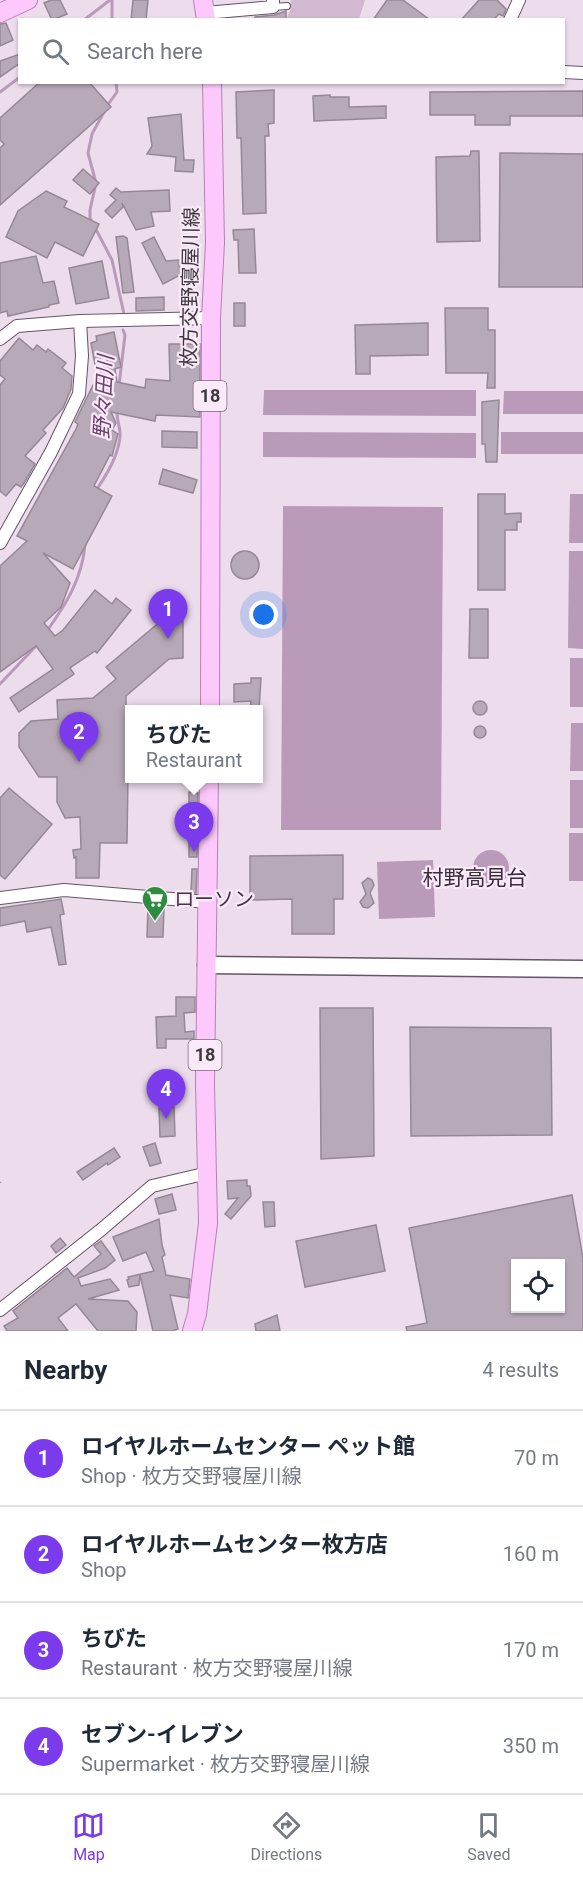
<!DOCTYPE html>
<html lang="en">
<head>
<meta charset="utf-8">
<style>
  :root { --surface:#fff; --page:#f2f2f3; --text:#1f2937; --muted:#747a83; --line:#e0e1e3; --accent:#7c3aed }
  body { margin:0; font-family:Roboto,"Noto Sans JP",sans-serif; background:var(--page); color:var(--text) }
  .controls { position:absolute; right:18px; bottom:18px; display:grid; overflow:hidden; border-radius:0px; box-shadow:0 2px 4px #0004 }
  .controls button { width:54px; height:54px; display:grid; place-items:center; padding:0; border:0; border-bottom:2px solid var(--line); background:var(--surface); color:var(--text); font:30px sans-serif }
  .you { position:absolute; left:264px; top:615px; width:21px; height:21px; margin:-15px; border:4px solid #fff; border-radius:50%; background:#1a73e8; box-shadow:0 0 0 9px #1a73e833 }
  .badge { display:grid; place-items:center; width:39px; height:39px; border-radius:50%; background:var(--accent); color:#fff; font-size:20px; font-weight:700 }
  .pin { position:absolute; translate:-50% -50px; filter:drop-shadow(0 2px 3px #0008) }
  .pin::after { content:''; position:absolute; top:32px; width:21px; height:18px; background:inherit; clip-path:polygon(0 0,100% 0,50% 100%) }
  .popup { position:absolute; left:125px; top:705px; width:138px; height:78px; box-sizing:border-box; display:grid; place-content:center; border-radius:0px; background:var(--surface); filter:drop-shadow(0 2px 4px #0005); font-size:20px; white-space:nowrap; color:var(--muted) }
  .popup b { font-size:22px; color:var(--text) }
  .popup::after { content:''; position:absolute; left:50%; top:100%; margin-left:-12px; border:12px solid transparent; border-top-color:var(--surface) }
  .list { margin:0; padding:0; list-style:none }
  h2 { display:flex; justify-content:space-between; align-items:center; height:78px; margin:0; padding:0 24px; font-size:26px }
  h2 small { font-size:20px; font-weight:400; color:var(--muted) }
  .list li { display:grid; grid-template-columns:39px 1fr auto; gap:18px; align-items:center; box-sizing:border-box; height:96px; padding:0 24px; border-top:2px solid var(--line) }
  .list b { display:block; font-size:22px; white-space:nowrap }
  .list p { margin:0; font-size:20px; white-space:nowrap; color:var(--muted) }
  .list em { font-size:20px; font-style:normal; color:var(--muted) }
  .icon { flex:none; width:33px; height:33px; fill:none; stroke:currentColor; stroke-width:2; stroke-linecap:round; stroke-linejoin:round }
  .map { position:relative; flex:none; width:583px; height:1331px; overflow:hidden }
  .search { position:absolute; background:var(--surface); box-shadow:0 2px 4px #0004; left:18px; right:18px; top:18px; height:66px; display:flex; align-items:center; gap:15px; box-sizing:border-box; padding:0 21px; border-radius:0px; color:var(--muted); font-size:22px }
  .sheet { height:462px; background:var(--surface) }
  nav { display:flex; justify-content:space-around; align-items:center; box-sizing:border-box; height:84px; border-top:2px solid var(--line); background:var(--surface); font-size:16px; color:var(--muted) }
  nav a { display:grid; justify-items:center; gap:3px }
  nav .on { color:var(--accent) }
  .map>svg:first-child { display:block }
  .green { fill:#d2b9d1 }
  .water { fill:#b99bb9 }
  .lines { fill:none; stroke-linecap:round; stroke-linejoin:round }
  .stream { stroke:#b99bb9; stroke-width:3 }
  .building { fill:#b8a9b8; stroke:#968796; stroke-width:1.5; fill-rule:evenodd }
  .lane-casing { stroke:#645664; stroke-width:8 }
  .street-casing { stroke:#645664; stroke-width:14 }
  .secondary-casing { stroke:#645664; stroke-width:19 }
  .primary-casing { stroke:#b97fba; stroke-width:20 }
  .path { stroke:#aa9eaa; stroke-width:1.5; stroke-dasharray:3 3; stroke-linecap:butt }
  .lane { stroke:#fff; stroke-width:6 }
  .street { stroke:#fff; stroke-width:12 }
  .secondary { stroke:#fff; stroke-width:16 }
  .primary { stroke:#fdc9fd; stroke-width:18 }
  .labels { text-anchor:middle; stroke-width:4.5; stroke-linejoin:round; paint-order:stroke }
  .shield { fill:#fae9f9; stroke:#776e77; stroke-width:1.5 }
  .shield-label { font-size:18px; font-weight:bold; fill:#3f393f }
  .street-label { font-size:20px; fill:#3f393f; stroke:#fae9f9 }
  .poi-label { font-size:20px; fill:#3f393f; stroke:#fae9f9; text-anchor:start }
  .water-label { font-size:21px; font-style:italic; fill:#6c436d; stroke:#fae9f9 }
  .neighbourhood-label { font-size:21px; fill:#392d39; stroke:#fae9f9 }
</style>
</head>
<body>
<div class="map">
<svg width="583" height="1331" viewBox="0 0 583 1331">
  <rect width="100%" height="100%" fill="#ecdcec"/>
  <path class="green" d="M291 0H365L359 19 286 20 290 11Z"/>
  <g class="water">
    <path d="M264 390H476V416L263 415Z"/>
    <path d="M504 391H583V414H503Z"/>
    <path d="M263 432 476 433V458L263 457Z"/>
    <rect x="501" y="432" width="82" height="22"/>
    <path d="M570 494H583V543H569Z"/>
    <path d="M283 506 443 507 441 830H281Z"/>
    <path d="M569 551H583V649L568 648Z"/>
    <rect x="570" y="658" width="13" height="49"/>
    <path d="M571 723H583V771H570Z"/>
    <rect x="570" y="780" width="13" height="48"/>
    <rect x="569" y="833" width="14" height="48"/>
    <circle cx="491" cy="868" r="18"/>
    <path d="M433 860 435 917 379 919 377 862Z"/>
  </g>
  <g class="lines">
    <g class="stream">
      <path d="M112 0V20"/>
      <path d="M84 20 110 0"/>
      <path d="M0 92 20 77"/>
      <path d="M107 106 117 92 116 82"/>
      <path d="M104 112 92 134 88 153 96 183 90 210V218L112 260 124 314"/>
      <path d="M119 385 125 335 123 330"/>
      <path d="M97 489C107 474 118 456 120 437 121 428 116 419 117 409"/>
      <path d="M47 631C66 604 82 579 85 545"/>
      <path d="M0 684 36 646"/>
    </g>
  </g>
  <g class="building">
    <path d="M51 0H60L67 14 52 20 44 3Z"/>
    <path d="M133 0H148L146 20H131Z"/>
    <path d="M387 0H403L430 20H373Z"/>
    <path d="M479 0H497L506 9 503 16 499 14 493 20H461Z"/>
    <path d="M286 11V20H255V17L274 15Z"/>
    <path d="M6 23 13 40 0 46V24Z"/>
    <path d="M20 54V63L0 77V61Z"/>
    <path d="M40 82H89L111 107 0 205V148L4 144 0 140V118Z"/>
    <path d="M274 90V123L268 124 269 136H265L266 213 243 214 241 138H237L236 92Z"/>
    <path d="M583 91V116H510V125H475V115H430V92Z"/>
    <path d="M330 95V97H349V107L386 106V118L314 121 313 96Z"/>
    <path d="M181 114 184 160H194L193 172 175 171 176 157 147 154 152 146 148 118Z"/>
    <path d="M471 151H479L480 241 437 242 436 157 470 156Z"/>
    <path d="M500 153 583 154V287H499Z"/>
    <path d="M83 169 99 183 90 194 73 180Z"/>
    <path d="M116 188 121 192 169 190 170 211 151 212 154 226 136 230 122 203 123 207 112 218 105 211 116 200 110 195Z"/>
    <path d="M46 191 67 201 64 207 99 224 83 256 55 242 47 258 6 237 18 211Z"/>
    <path d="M254 229 256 273H239L238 240H234L233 230Z"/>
    <path d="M123 236 127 238 134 292 123 293 116 237Z"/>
    <path d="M154 237 166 261 179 260 180 275 163 284 142 243Z"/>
    <path d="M36 256 43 283 54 281 59 303 49 305V307L8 316 7 311 0 313V263Z"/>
    <path d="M102 261 109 298 76 304 69 268Z"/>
    <path d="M164 297V310L136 311V298Z"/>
    <rect x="234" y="303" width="11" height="23"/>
    <path d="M445 308H488V330H495V388H487L488 373H446Z"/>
    <path d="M428 323V355L370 356V374H356L355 325Z"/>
    <path d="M114 332 121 367 115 369 117 382 145 388 146 379 170 381 169 344H200V417L156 415 155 421 111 412 116 423 112 430 118 434 112 456 110 455 94 486 112 496 73 569 43 553 70 583 61 607 44 623 55 636 63 630 95 590 112 604 116 598 131 610 97 653 95 651 70 668 74 674 19 712 10 698 53 669 36 646 0 672V566L27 541 17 536 76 429 78 424 75 422 93 385 99 382 98 377 108 358 103 355 95 365 91 343 97 341 96 336Z"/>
    <path d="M19 338 33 350 37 345 46 352 48 349 66 363 62 368 72 376 71 389 63 408 43 430 46 433 25 456 35 464 24 483 21 487 16 484 6 496 0 491V385L5 379 0 375V361Z"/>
    <path d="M499 400 497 462H486L485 444H482V402Z"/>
    <path d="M162 431 197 432V448L162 447Z"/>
    <path d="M163 469 197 480 193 493 159 484Z"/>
    <path d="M478 494H505V514L521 513V522H517V530H505V590H478Z"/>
    <circle cx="245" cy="565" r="14"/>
    <path d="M470 609H488V658H469Z"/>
    <path d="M167 616H183V658L169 659 126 696V707H129L127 843H100L99 878H76V857L74 858 73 850 81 849 80 817 65 818 57 802V777H39L19 747V733L31 721 58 719 57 700 93 698 116 679 106 667Z"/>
    <path d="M251 678H261L259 710H250L251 701 234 702V684L251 683Z"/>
    <circle cx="480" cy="708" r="7"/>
    <circle cx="480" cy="732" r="6"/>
    <path d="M9 788 52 824 5 879 0 875V798Z"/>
    <path d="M189 792 198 793 197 857H189Z"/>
    <path d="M343 855V899H334V934H292V899L250 900V856Z"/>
    <path d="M192 869H197L196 893 191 892Z"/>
    <path d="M368 878 372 880 374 885 370 893 374 903 368 908 363 907 360 902 366 894 362 883Z"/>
    <path d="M61 899 64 914 60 915 66 964 59 965 51 927 27 932 25 921 0 926V908Z"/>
    <path d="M148 907 164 908 163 937H147Z"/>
    <path d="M176 997H195V1012L184 1013 185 1032 194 1031V1039H166V1048H157L156 1017 176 1016Z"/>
    <path d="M320 1008H373L374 1156 321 1159Z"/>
    <path d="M410 1027 551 1028 552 1135 411 1136Z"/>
    <path d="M174 1107 175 1136 160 1137 159 1108Z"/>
    <path d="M155 1143 161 1163 150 1166 143 1147Z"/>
    <path d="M114 1148 120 1157 108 1165 107 1163 83 1180 77 1172Z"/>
    <path d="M247 1180V1186H250L251 1196 231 1219 225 1214 238 1198 228 1199 227 1181Z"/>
    <path d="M172 1194 176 1210 159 1214 155 1199Z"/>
    <path d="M572 1195 583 1258V1331H407L406 1327 427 1323 409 1228ZM516 1263H561V1308H516Z"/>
    <path d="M263 1202H274L275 1226 265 1227Z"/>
    <path d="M159 1219 162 1245 165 1255 162 1257 166 1275 190 1279 188 1298 170 1295 178 1329 172 1331H153L140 1275 139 1285 129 1287 127 1280 129 1279 128 1277 154 1271 146 1252 123 1261 113 1237Z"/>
    <path d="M376 1225 385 1271 305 1287 296 1241Z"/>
    <path d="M60 1238 66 1245 56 1253 51 1246Z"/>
    <path d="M101 1241 115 1260 105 1268 78 1278 81 1286 110 1279 119 1290 88 1299 128 1301 137 1312 136 1331H98L76 1304 58 1318 68 1331H7L4 1326 18 1318 13 1311 67 1268 74 1277 101 1254 94 1246Z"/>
    <path d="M277 1315 280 1331H256L255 1324Z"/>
  </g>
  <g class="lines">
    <g class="lane-casing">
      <path id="lane" d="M273 7 287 6"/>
    </g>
    <g class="street-casing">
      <g id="street">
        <path d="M205 13 273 7V0"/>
        <path d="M510 20 519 0"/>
        <path d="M564 72 583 73"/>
        <path d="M0 339 17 326 80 321 211 318"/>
        <path d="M0 543 51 452 79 394 82 356 80 321"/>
        <path d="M0 898 64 890 208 902"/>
        <path d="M0 1310 102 1229 152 1186 208 1173"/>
      </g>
    </g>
    <g class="secondary-casing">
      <path id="secondary" d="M206 965 583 969"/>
    </g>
    <g class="primary-casing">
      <g id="primary">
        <path d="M203 0 206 20"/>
        <path d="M0 13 28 0"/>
        <path d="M210 710 211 318 215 243 212 82"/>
        <path d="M192 1331 197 1314 208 1223 205 1084 209 778"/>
      </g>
    </g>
    <path class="path" d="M0 1182 1 1183"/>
    <use href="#lane" class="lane"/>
    <use href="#street" class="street"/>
    <use href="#secondary" class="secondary"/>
    <use href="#primary" class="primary"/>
  </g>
  <defs>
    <g id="supermarket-pin" transform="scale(1.35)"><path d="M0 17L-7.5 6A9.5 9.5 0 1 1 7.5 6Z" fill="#2d8c3e" stroke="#fae9f9"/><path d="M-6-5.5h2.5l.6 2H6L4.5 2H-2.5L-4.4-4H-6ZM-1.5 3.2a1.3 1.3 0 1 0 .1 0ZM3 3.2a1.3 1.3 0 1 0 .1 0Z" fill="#fff"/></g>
  </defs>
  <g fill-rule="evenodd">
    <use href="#supermarket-pin" x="155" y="899"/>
  </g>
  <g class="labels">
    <g class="shield">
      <rect x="193.5" y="381" width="33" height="30" rx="4.5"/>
      <rect x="188.5" y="1040" width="33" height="30" rx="4.5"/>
    </g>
    <g class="shield-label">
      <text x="210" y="402">18</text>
      <text x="205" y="1061">18</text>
    </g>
    <g class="street-label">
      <text transform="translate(190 287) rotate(-89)" y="7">枚方交野寝屋川線</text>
    </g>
    <g class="poi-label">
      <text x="174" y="906">ローソン</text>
    </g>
    <g class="water-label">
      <text transform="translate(104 397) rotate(-87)" y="7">野々田川</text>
    </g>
    <g class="neighbourhood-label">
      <text x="475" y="885">村野高見台</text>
    </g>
  </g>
</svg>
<div class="controls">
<button><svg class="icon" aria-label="locate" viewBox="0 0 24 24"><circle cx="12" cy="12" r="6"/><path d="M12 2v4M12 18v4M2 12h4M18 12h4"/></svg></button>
</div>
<div class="you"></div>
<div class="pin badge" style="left:168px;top:639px">1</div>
<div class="pin badge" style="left:79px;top:762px">2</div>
<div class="pin badge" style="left:194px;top:852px">3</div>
<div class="popup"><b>ちびた</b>Restaurant</div>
<div class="pin badge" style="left:166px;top:1119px">4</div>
<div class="search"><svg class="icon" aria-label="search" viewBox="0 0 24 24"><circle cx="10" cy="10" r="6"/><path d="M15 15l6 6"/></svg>Search here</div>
</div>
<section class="sheet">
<h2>Nearby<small>4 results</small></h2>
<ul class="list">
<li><span class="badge">1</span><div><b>ロイヤルホームセンター ペット館</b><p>Shop · 枚方交野寝屋川線</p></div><em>70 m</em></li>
<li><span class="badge">2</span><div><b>ロイヤルホームセンター枚方店</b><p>Shop</p></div><em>160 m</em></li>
<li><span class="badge">3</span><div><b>ちびた</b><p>Restaurant · 枚方交野寝屋川線</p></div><em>170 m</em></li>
<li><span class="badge">4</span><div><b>セブン-イレブン</b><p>Supermarket · 枚方交野寝屋川線</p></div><em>350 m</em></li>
</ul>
</section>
<nav>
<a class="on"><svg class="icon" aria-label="map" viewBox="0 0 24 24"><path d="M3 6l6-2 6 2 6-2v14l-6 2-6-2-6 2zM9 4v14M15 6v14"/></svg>Map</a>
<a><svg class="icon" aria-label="directions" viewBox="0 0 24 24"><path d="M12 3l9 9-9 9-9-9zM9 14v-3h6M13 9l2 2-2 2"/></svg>Directions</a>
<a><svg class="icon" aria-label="saved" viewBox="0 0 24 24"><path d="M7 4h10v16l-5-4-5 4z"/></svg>Saved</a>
</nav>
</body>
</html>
